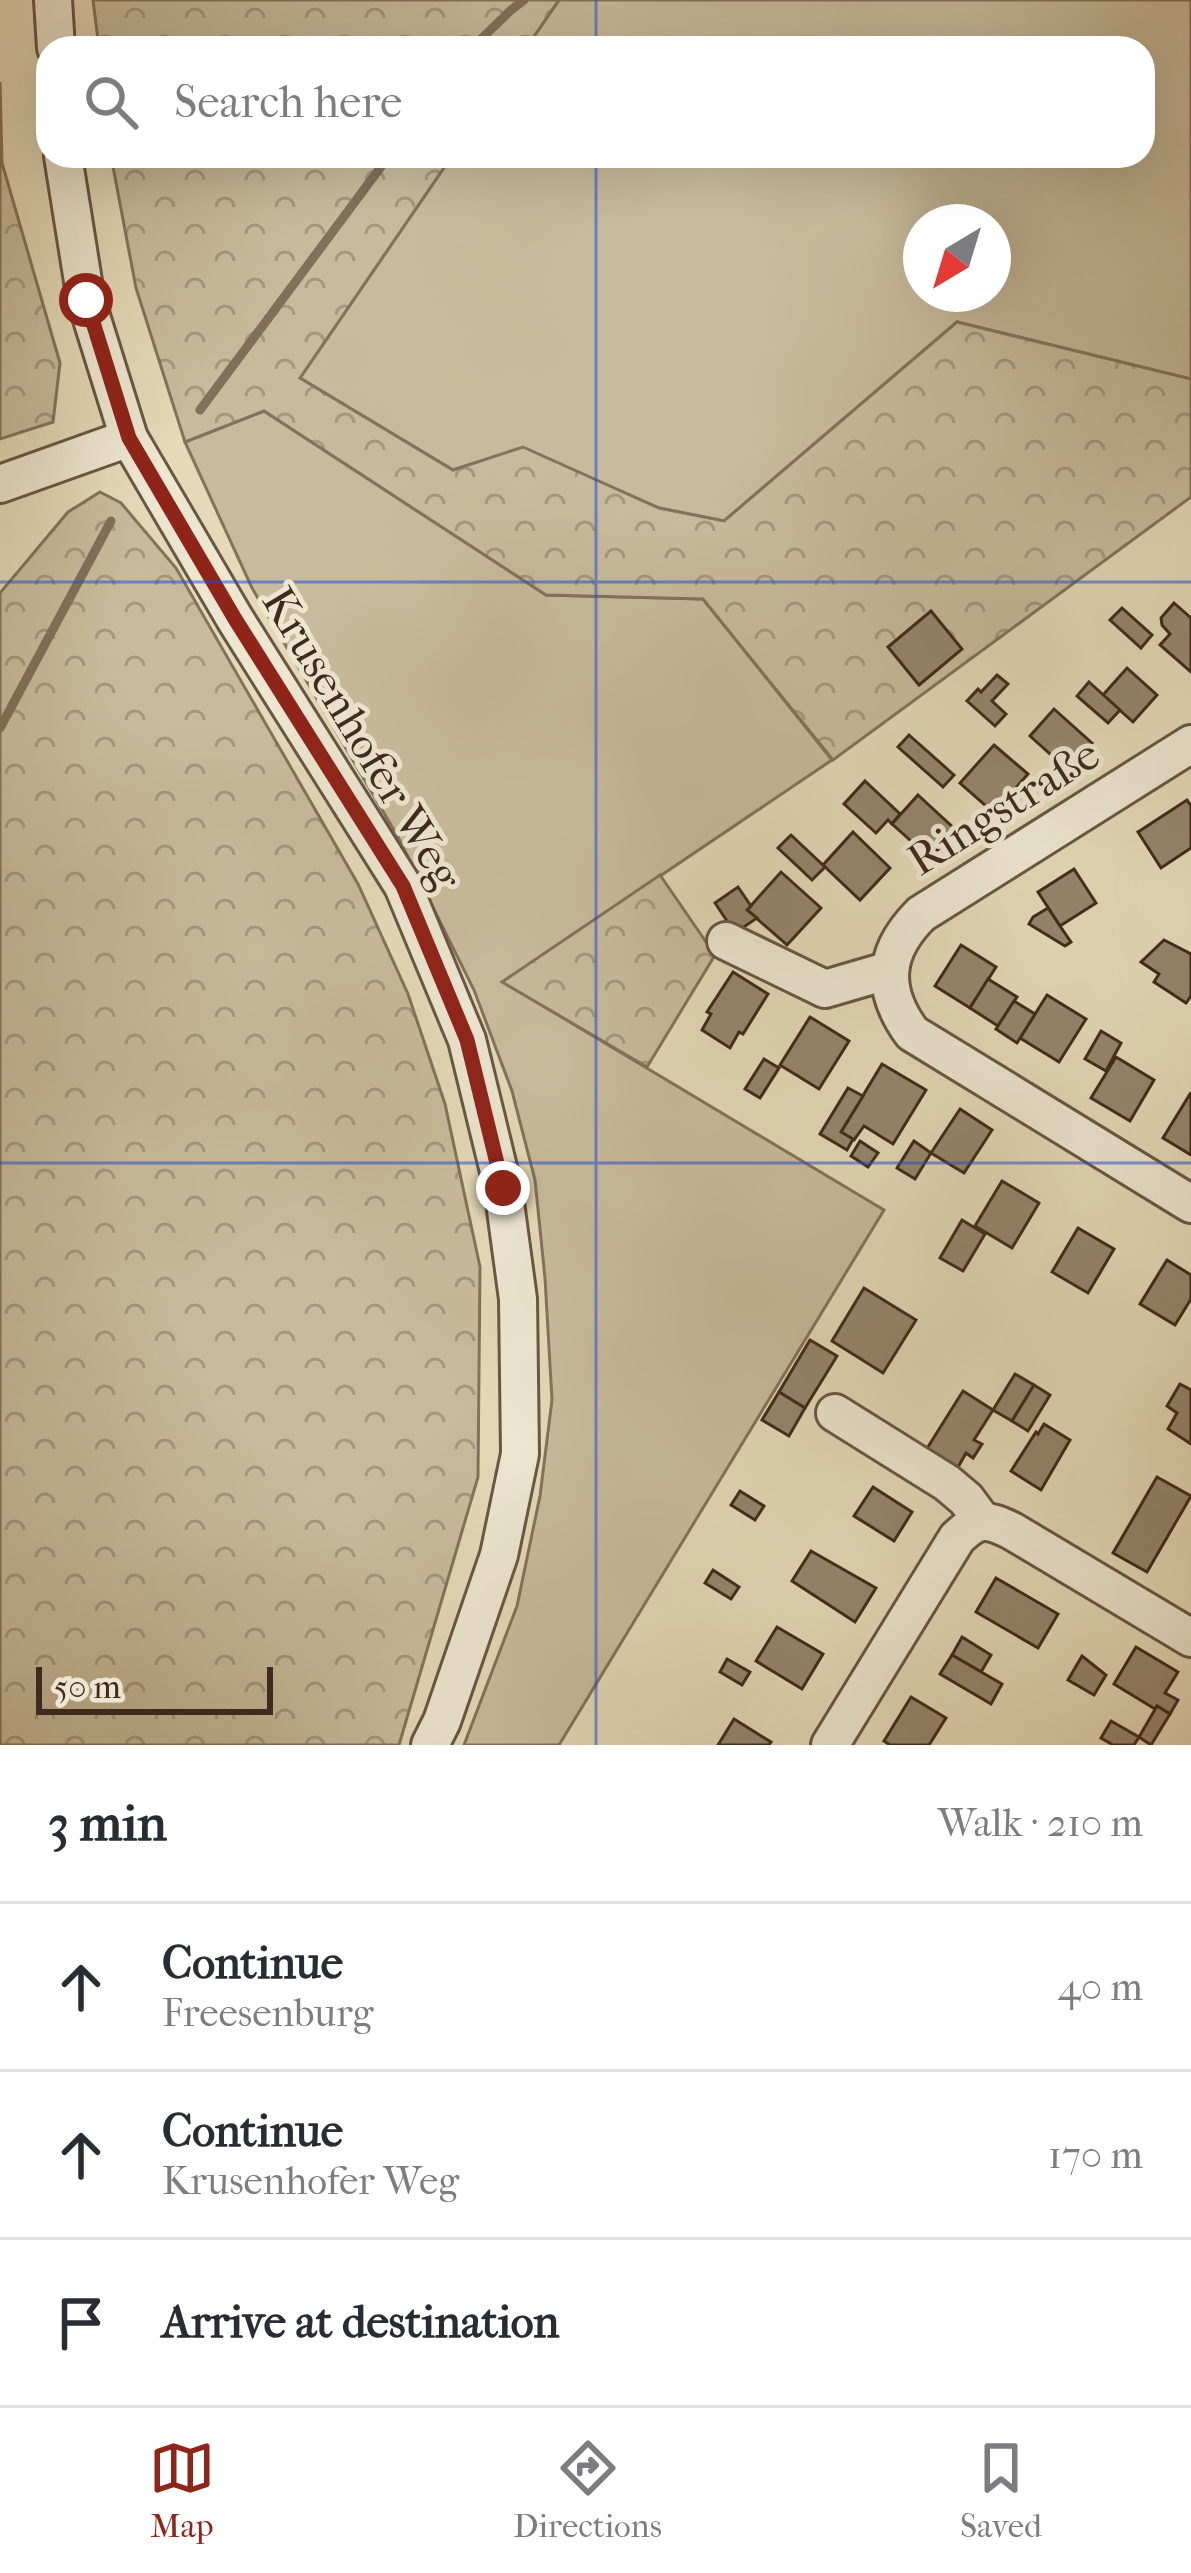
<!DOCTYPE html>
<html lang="en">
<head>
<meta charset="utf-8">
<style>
  :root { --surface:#fff; --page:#f2f2f3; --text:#2b2b33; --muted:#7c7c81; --line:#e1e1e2; --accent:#8f2418 }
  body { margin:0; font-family:"IM FELL French Canon",serif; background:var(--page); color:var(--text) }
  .compass { position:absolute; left:903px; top:204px; width:108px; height:108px; border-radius:50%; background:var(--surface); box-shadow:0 12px 48px #0002; rotate:218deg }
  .scale { position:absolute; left:36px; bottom:30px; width:237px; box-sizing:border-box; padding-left:12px; border:6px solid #402a1c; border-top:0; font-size:33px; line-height:42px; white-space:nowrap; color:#402a1c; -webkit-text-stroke:9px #ede6d1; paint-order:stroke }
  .stop { position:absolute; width:36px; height:36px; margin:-27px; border:9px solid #8f2418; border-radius:50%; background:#fff }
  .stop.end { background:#8f2418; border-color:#fff; box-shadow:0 3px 12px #0008 }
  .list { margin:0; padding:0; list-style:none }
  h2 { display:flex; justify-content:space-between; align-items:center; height:156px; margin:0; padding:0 48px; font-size:51px }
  h2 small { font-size:39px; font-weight:400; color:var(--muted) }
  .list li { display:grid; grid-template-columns:78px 1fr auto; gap:36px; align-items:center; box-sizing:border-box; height:168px; padding:0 48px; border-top:3px solid var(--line) }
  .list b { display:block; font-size:45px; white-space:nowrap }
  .list p { margin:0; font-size:39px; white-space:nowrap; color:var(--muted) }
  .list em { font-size:39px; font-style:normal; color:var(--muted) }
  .icon { flex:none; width:66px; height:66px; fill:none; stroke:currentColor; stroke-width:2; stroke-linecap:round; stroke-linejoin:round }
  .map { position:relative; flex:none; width:1191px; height:1745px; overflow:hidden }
  .search { position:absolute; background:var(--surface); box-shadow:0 12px 48px #0002; left:36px; right:36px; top:36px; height:132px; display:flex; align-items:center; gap:30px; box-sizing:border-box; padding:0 42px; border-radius:36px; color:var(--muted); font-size:45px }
  .sheet { height:660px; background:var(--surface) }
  nav { display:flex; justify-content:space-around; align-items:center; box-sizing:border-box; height:168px; border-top:3px solid var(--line); background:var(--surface); font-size:33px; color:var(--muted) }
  nav a { display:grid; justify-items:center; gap:6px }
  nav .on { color:var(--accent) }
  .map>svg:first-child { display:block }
  .grass { fill:#c8bb9d; stroke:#84725c; stroke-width:3; fill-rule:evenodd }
  .forest { fill:url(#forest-crowns); stroke:#84725c; stroke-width:3 }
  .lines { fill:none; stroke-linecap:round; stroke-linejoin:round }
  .stream { stroke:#81705a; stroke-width:9 }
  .building { fill:#95856d; stroke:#402a1c; stroke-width:3 }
  .minor-casing { stroke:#695643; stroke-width:42 }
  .minor { stroke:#ede6d1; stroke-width:36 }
  .route { stroke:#8f2418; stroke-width:15 }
  .grid { fill:none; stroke:#1d4ed8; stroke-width:3; stroke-opacity:0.55 }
  .labels { text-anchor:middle; stroke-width:10; stroke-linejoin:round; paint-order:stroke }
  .street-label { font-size:45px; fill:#402a1c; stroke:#ede6d1 }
</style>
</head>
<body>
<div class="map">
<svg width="1191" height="1745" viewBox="0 0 1191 1745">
  <defs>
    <pattern id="forest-crowns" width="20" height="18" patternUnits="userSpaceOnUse" patternTransform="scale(3)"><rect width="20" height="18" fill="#c8bb9d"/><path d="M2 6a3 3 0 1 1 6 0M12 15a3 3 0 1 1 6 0" fill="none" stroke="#a4987f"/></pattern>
  </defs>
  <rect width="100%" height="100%" fill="#e4d9b8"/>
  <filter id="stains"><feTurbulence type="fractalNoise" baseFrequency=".00167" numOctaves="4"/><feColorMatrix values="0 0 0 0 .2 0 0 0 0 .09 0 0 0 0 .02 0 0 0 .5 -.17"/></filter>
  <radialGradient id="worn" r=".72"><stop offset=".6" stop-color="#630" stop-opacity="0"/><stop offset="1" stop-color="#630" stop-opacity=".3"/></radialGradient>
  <g class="grass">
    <path d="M559 0H1191V379L957 322 724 521 659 508 523 448 453 470 300 378 452 156H1143V48H526ZM921 222H993V294H921Z"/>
    <path d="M264 411 546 595 703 599 832 760 503 982 884 1210 559 1745H464L517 1606 540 1496 552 1400 545 1278 535 1180 512 1091 474 990 398 837 252 588 185 442Z"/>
  </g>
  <g class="forest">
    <path d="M93 0H559L526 48H99Z"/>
    <path d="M0 82 2 163 60 363 53 422 0 439Z"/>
    <path d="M111 156H452L300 378 453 470 523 447 659 508 724 521 957 322 1191 379V497L833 760 703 599 546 595 264 411 185 442 136 288Z"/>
    <path d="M100 492 121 503 176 568 358 884 408 994 445 1104 480 1267 478 1477 399 1745H0V593L68 512Z"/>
    <path d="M660 875 715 955 647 1067 502 982Z"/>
  </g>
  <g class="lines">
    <g class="stream">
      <path d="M472 48 510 11 524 0"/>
      <path d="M200 410 389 156"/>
      <path d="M0 728 111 521"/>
    </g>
  </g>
  <g class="building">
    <path d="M1174 603 1191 618V672L1160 645 1170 634 1162 625 1161 618Z"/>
    <path d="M1122 608 1152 635 1141 648 1110 620Z"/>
    <path d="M931 611 962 649 919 685 888 647Z"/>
    <path d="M1127 668 1157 695 1133 722 1103 695Z"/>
    <path d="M997 675 1008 684 992 701 1006 714 995 726 967 701 978 689 981 692Z"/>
    <path d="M1089 682 1120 710 1108 723 1077 696Z"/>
    <path d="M1054 709 1092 743 1068 770 1030 736Z"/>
    <path d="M909 735 954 775 943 787 898 747Z"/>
    <path d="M994 745 1028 774 994 813 960 783Z"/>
    <path d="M865 781 900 814 892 824 888 820 876 833 844 804Z"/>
    <path d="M918 795 956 830 930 858 892 824Z"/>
    <path d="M1187 800 1191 806V848L1161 868 1138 832Z"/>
    <path d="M853 832 890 868 860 900 823 865Z"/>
    <path d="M791 835 825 867 812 880 778 848Z"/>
    <path d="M1074 869 1096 903 1060 926 1038 892Z"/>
    <path d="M781 872 821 908 787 945 747 910Z"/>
    <path d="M738 887 751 906 747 910 757 918 735 933 715 903Z"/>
    <path d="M1048 908 1060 926 1071 942 1065 946 1029 924 1033 917Z"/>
    <path d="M1164 940 1191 954V996L1186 1003 1154 982 1159 974 1141 962Z"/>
    <path d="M961 945 996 967 970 1008 935 986Z"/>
    <path d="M733 972 768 994 743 1034 739 1032 730 1048 702 1030 711 1014 707 1012Z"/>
    <path d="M988 979 1017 997 998 1026 970 1008Z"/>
    <path d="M1047 995 1086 1019 1059 1062 1020 1038Z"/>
    <path d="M1014 1001 1035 1014 1017 1043 996 1029Z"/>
    <path d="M810 1017 849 1041 819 1089 780 1065Z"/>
    <path d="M1101 1031 1121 1043 1106 1071 1085 1059Z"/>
    <path d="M1116 1057 1154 1080 1130 1121 1091 1098Z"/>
    <path d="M764 1059 779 1068 760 1098 745 1089Z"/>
    <path d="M882 1064 926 1090 893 1144 864 1126 854 1140 841 1132Z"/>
    <path d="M848 1088 863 1096 841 1132 853 1139 847 1150 820 1134Z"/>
    <path d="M1190 1094 1191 1095V1155L1163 1138Z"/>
    <path d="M960 1109 992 1130 964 1173 931 1153Z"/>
    <path d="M860 1141 878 1153 868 1167 851 1156Z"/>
    <path d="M914 1141 931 1153 915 1179 897 1168Z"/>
    <path d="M1002 1181 1039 1203 1012 1248 975 1226Z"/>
    <path d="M962 1220 985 1234 963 1271 940 1258Z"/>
    <path d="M1078 1228 1114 1249 1088 1293 1052 1272Z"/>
    <path d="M1167 1260 1191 1275V1299L1175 1325 1140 1304Z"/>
    <path d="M864 1288 916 1320 883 1373 832 1341Z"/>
    <path d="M810 1340 837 1356 805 1408 779 1392Z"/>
    <path d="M1015 1374 1034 1385 1012 1421 993 1410Z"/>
    <path d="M1180 1384 1191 1390V1444L1168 1429 1177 1413 1167 1406Z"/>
    <path d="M1034 1385 1050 1395 1028 1431 1012 1421Z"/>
    <path d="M963 1391 993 1410 974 1440 982 1444 973 1458 966 1453 957 1469 926 1450Z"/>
    <path d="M779 1392 805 1408 789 1436 762 1420Z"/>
    <path d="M1044 1424 1070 1440 1041 1490 1011 1471 1036 1432 1038 1434Z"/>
    <path d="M1157 1477 1191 1496 1147 1572 1113 1553Z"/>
    <path d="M873 1487 912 1512 894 1541 854 1516Z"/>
    <path d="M740 1491 764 1506 755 1520 731 1505Z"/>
    <path d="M811 1551 876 1588 855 1622 792 1581Z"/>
    <path d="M713 1570 739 1587 731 1599 705 1583Z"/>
    <path d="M996 1578 1058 1614 1038 1648 976 1612Z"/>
    <path d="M777 1627 823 1654 802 1689 756 1661Z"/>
    <path d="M962 1637 991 1655 981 1672 952 1655Z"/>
    <path d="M1136 1647 1178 1672 1165 1693 1178 1700 1170 1714 1157 1706 1155 1709 1114 1684Z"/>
    <path d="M952 1655 1002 1684 991 1704 940 1674Z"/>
    <path d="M1082 1656 1106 1675 1094 1695 1068 1680Z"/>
    <path d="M727 1659 750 1672 742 1685 720 1672Z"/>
    <path d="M911 1697 946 1718 929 1745H890L884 1741Z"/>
    <path d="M1157 1706 1170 1714 1151 1745 1139 1737Z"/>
    <path d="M734 1719 771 1742 769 1745H718Z"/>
    <path d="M1111 1721 1139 1737 1134 1745H1113L1101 1738Z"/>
  </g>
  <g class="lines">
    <g class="minor-casing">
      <g id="minor">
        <path d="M53 0 56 48"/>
        <path d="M63 156 86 300 129 438 235 619 403 886 467 1040 503 1188 518 1299 520 1454 499 1555 442 1721 430 1745"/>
        <path d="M0 484 129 438"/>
        <path d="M1191 744 921 914C883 952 880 989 912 1033L1191 1204"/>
        <path d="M726 941 825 989 890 970"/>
        <path d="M835 1413 947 1483 966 1499 983 1522"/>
        <path d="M830 1745 957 1538C978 1518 986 1518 1012 1531L1191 1638"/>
      </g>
    </g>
    <use href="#minor" class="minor"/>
  </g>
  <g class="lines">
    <path class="route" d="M86 300 129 438 235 619 403 886 467 1040 503 1188"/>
  </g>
  <path class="grid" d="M596 0V48M596 156V1745M0 582H1191M0 1163H1191"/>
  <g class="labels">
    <g class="street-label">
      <text transform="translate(363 738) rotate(59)" y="16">Krusenhofer Weg</text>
      <text transform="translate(1003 806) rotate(-32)" y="16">Ringstraße</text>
    </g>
  </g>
  <rect width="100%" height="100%" filter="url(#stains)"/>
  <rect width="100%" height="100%" fill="url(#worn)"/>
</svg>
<svg class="compass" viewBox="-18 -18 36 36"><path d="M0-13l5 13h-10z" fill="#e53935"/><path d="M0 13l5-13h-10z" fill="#7c7c81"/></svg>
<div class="scale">50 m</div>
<div class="stop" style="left:86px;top:300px"></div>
<div class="stop end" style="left:503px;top:1188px"></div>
<div class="search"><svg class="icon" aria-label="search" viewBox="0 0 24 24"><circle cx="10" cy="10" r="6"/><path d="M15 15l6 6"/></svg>Search here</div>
</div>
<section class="sheet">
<h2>3 min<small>Walk · 210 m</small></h2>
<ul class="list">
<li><svg class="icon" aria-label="ahead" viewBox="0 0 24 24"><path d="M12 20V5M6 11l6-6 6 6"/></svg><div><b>Continue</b><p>Freesenburg</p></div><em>40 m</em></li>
<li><svg class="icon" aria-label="ahead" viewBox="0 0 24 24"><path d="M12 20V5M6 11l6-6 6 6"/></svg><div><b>Continue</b><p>Krusenhofer Weg</p></div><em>170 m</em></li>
<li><svg class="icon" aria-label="arrive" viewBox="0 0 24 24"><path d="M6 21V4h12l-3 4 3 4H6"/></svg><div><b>Arrive at destination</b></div></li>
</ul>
</section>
<nav>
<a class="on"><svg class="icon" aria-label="map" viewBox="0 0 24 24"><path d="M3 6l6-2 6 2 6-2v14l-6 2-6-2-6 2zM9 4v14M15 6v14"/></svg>Map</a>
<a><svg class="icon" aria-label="directions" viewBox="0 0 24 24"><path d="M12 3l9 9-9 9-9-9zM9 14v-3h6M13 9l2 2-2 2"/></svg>Directions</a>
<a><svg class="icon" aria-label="saved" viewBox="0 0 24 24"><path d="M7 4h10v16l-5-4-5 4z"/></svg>Saved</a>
</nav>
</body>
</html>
